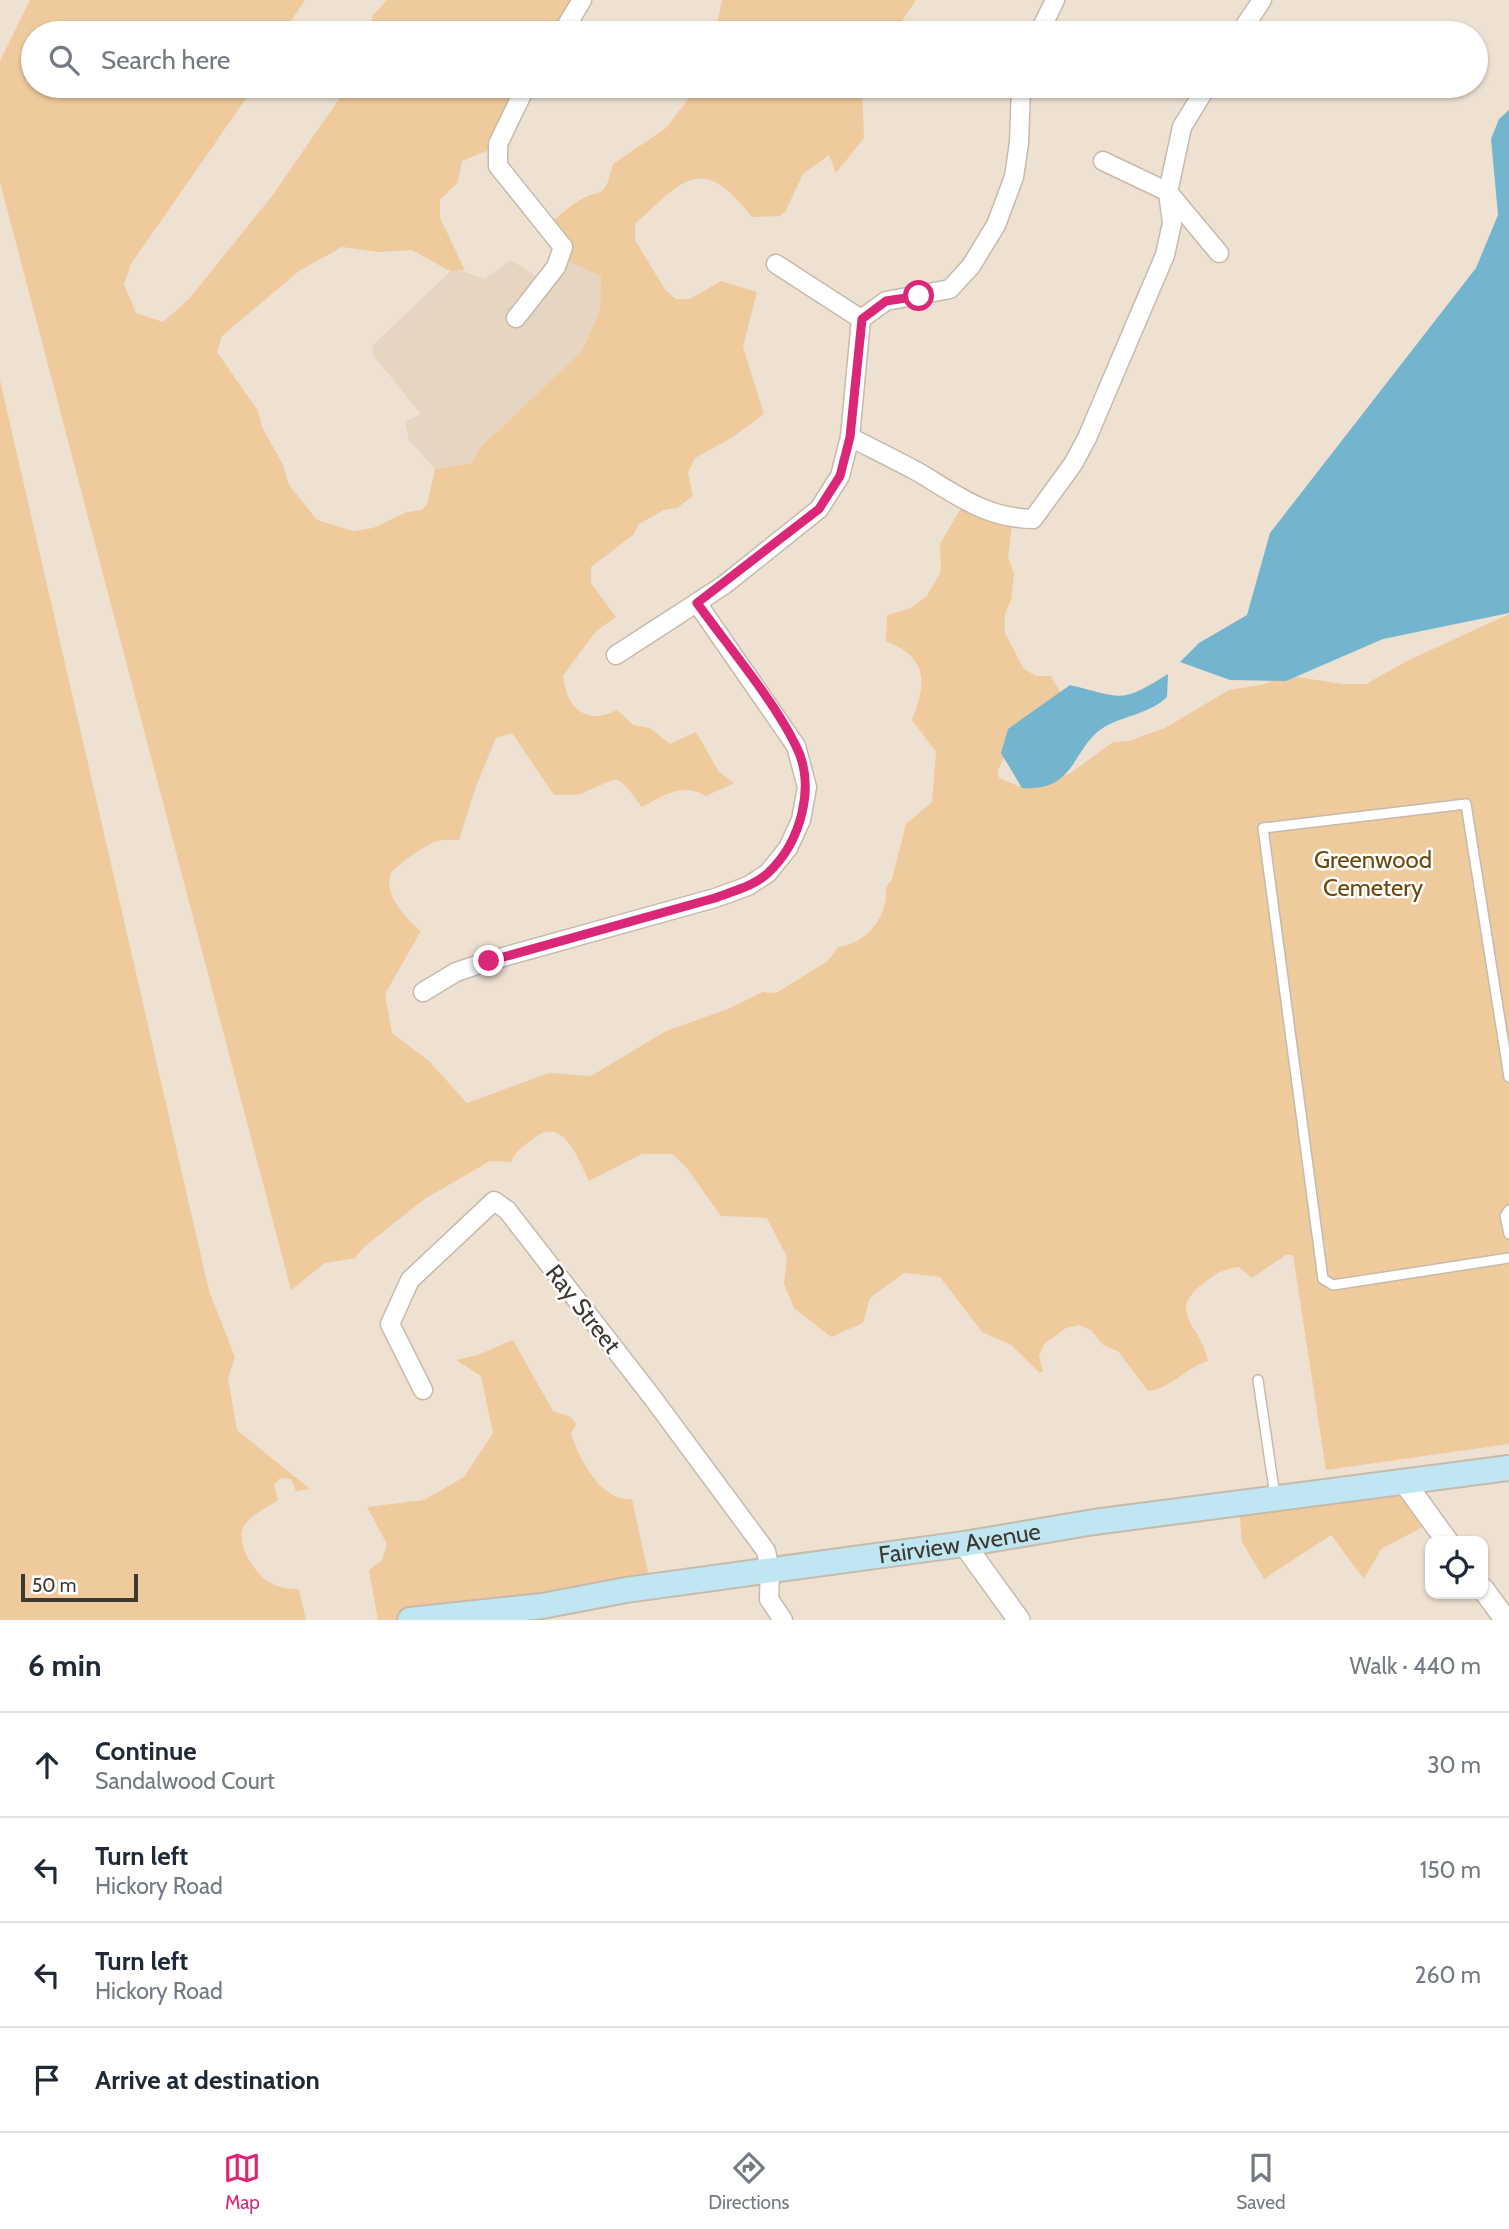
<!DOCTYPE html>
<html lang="en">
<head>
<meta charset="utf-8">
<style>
  :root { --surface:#fff; --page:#f2f2f3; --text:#1f2937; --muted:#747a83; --line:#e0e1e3; --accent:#db2777 }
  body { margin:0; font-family:Cabin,sans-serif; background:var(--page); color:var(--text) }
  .controls { position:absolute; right:21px; bottom:21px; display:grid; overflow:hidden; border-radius:14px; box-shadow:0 2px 5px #0004 }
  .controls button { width:63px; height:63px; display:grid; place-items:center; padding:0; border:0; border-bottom:2px solid var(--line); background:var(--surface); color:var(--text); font:35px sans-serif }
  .scale { position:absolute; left:21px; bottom:18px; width:117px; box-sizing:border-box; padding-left:7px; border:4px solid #3d3832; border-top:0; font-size:19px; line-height:24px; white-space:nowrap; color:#3d3832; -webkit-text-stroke:5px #fff; paint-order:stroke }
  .stop { position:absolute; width:21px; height:21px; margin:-16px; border:5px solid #db2777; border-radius:50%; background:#fff }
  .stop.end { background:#db2777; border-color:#fff; box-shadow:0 2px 7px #0008 }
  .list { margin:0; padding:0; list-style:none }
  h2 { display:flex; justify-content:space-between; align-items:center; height:91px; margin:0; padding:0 28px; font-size:30px }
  h2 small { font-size:23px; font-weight:400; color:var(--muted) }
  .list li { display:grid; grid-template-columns:46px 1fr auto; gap:21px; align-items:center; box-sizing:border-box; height:105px; padding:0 28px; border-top:2px solid var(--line) }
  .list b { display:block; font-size:26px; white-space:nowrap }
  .list p { margin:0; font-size:23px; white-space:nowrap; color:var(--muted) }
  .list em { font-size:23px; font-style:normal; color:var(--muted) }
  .icon { flex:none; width:38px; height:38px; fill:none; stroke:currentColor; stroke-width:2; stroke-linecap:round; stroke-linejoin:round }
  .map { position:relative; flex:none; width:1509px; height:1620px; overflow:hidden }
  .search { position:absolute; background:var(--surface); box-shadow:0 2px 5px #0004; left:21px; right:21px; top:21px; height:77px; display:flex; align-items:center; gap:18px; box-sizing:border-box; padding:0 24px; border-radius:38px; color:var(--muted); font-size:26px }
  .sheet { height:511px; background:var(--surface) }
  nav { display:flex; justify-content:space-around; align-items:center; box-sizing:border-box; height:98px; border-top:2px solid var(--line); background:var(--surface); font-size:19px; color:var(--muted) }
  nav a { display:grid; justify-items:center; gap:4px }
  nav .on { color:var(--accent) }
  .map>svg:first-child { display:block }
  .built { fill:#e6d5c0 }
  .green { fill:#efca9d }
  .water { fill:#73b4ce }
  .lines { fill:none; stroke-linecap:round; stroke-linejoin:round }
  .service-casing { stroke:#c6baab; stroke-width:12 }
  .minor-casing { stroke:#c6baab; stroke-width:21 }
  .tertiary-casing { stroke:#c6baab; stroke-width:24 }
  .secondary-casing { stroke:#c6baab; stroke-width:28 }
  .service { stroke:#fff; stroke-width:9 }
  .minor { stroke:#fff; stroke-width:18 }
  .tertiary { stroke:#fff; stroke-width:21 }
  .secondary { stroke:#c0e6f2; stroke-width:24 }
  .route { stroke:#db2777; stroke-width:9 }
  .labels { text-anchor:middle; stroke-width:5; stroke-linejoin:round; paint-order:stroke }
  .park-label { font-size:24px; fill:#6c470e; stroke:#fff }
  .street-label { font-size:24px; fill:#3d3832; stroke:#fff }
</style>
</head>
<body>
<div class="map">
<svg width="1509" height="1620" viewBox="0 0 1509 1620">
  <rect width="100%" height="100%" fill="#eee1d2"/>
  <path class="built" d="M562 259 601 276 600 310 582 351 479 449 472 463 435 469 409 440 405 422 421 414 372 354 373 345 454 268 484 279 511 260 544 282Z"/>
  <g class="green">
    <path d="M30 0H305L283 33H33V86L254 87 131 264 124 284 136 313 163 322 189 299 272 196 348 86H526L499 146 462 161 458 182 440 200V218L465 270 450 271 412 250 379 252 342 247 299 271 222 336 217 352 258 411 262 427 283 465 289 485 317 520 353 531 373 528 407 512 422 510 427 504 435 469 472 463 479 449 582 351 600 310 601 276 562 259 549 224C558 217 567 208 577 202 604 185 603 203 613 164L666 128 698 86 862 88 864 138 836 173 829 155 803 174 785 212 780 216 752 217C702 153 685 178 635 224V240L666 291 676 299H690L721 281 757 292 743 347 764 414 733 437 695 458 688 473 693 496 677 508 664 510 639 524 633 535 591 567V583L616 617 596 631 563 676C566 708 587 726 617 710L633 725 650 728 670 744 696 732 719 772 734 783 706 796C682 782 664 795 642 807 613 769 621 778 583 793 575 796 563 794 554 795L512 733 496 738 476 786 459 840C453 840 444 839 437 841 427 844 392 867 390 876 384 894 408 922 421 931L385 994 392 1033 429 1061 467 1103 549 1073 591 1076 666 1031 728 1009 763 992 776 993 828 961 838 947C866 944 889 916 886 887L892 879 906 824 932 802 936 752 912 720C927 683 928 658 886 641L887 615 911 608 927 596 941 571 940 544 964 503 1013 518 1008 557 1014 574 1011 601 1005 614V633L1024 669 1036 676H1051L1063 697 1018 728 998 770 999 778 1018 786 1051 782 1072 772 1113 742 1129 741 1165 728 1229 690 1265 684 1285 675 1342 684H1366L1409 660 1509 614V1444L1326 1470 1293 1255H1286L1252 1278 1239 1267C1224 1269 1217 1273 1205 1282 1164 1313 1201 1324 1208 1361 1185 1368 1172 1388 1148 1391L1118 1351 1103 1345 1091 1330 1079 1325 1066 1328 1044 1344 1039 1356 1043 1372H1039L1011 1345 982 1332 940 1277 904 1273 870 1298 863 1323 831 1337 794 1308 784 1284 787 1257 767 1218 721 1216 686 1167 672 1154H642L589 1181C578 1160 564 1115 534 1138 524 1146 515 1151 511 1162L490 1161 426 1198 364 1247 355 1258 325 1263 291 1290 0 182V61Z"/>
    <path d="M387 0H584L564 33H369L373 15Z"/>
    <path d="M722 0H916L894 33H715Z"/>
    <path d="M0 380 209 1291 235 1357 228 1378 237 1430 310 1489 296 1491 291 1479 280 1478 274 1485 278 1500C268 1507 253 1514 246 1523 232 1539 253 1571 267 1581 278 1588 288 1589 299 1589L306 1620H0Z"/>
    <path d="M513 1340 553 1411 571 1417 576 1424 571 1434C580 1460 601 1502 632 1499L651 1586 411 1620H378L369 1570 382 1560 387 1544 367 1507 424 1500 464 1477 493 1433 481 1376 456 1360 478 1355Z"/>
    <path d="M1401 1483 1434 1521 1381 1549 1364 1579 1331 1535 1264 1579 1242 1542 1239 1506Z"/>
  </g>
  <g class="water">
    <path d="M1509 110V613L1383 639 1286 681 1230 680 1180 662 1199 643 1247 615 1270 533 1476 268 1498 215 1491 139 1499 119Z"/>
    <path d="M1168 674 1167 697C1150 713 1128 715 1108 725 1071 744 1079 792 1022 788L1001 753 1008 729 1070 685C1124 698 1120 704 1168 674Z"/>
  </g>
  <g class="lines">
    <g class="service-casing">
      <g id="service">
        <path d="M1509 1077 1466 804 1263 828 1323 1279 1333 1285 1509 1258"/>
        <path d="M1509 1210 1505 1216 1509 1234"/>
        <path d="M1258 1380 1275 1496"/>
      </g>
    </g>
    <g class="minor-casing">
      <g id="minor">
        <path d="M562 33 582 0"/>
        <path d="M1039 33 1055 0"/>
        <path d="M1240 33 1262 0"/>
        <path d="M1103 161 1168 192 1219 253"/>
        <path d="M776 264 861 319"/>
        <path d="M516 318 556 267 563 247 498 166V144L526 86"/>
        <path d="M861 319 886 301 950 289 971 266 996 225 1014 177 1019 143 1021 86"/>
        <path d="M850 437C873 449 896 460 918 472 957 495 985 518 1033 519L1073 464 1087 438 1165 255 1172 223 1168 192 1182 127 1207 86"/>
        <path d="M616 655 724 585 819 509 840 476 850 437 861 319"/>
        <path d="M423 992 456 972 489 961 715 898 748 886 768 873 788 848 801 820 807 787 796 746 697 603"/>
        <path d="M423 1390 390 1324 410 1280 494 1201 507 1210 652 1397 766 1551 770 1570 769 1599 783 1620"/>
      </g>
    </g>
    <g class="tertiary-casing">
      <g id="tertiary">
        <path d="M1405 1483 1447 1541"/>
        <path d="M964 1544 1019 1620"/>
        <path d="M1483 1589 1506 1620"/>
      </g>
    </g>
    <g class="secondary-casing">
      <g id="secondary">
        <path id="s1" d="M410 1620 542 1606 626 1590 964 1544 1094 1522 1509 1468"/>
      </g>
    </g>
    <use href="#service" class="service"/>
    <use href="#minor" class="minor"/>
    <use href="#tertiary" class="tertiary"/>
    <use href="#secondary" class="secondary"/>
  </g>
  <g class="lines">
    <path class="route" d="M489 961 715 898C733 891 754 886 768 873 801 842 817 785 795 744 772 698 728 646 697 603L819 509 840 476 850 437 862 319 886 301 919 296"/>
  </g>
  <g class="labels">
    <g class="park-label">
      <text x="1373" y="868">Greenwood<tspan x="1373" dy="28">Cemetery</tspan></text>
    </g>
    <g class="street-label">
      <text transform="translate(583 1309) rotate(52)" y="8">Ray Street</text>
      <text dy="8" stroke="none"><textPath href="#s1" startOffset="555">Fairview Avenue</textPath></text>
    </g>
  </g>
</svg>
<div class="controls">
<button><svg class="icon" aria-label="locate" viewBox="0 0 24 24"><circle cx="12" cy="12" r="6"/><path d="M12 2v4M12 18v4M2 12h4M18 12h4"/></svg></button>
</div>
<div class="scale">50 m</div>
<div class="stop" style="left:919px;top:296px"></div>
<div class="stop end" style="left:489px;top:961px"></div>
<div class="search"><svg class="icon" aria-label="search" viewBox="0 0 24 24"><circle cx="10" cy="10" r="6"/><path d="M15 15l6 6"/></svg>Search here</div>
</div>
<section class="sheet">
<h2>6 min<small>Walk · 440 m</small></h2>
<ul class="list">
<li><svg class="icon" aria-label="ahead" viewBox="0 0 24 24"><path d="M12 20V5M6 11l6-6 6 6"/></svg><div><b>Continue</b><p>Sandalwood Court</p></div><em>30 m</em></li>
<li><svg class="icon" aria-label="left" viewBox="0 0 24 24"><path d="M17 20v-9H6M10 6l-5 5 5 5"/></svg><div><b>Turn left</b><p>Hickory Road</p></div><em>150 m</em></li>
<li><svg class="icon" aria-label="left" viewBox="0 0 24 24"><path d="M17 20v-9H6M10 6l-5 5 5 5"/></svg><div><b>Turn left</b><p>Hickory Road</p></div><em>260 m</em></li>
<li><svg class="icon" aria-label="arrive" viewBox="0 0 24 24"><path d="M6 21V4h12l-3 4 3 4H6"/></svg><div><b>Arrive at destination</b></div></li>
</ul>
</section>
<nav>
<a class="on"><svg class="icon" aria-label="map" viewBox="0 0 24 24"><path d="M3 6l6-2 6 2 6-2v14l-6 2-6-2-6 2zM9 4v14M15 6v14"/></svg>Map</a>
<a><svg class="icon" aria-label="directions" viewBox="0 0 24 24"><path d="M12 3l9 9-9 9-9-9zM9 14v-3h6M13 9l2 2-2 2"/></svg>Directions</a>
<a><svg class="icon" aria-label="saved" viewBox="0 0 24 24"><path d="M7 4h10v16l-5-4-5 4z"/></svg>Saved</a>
</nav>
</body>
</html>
